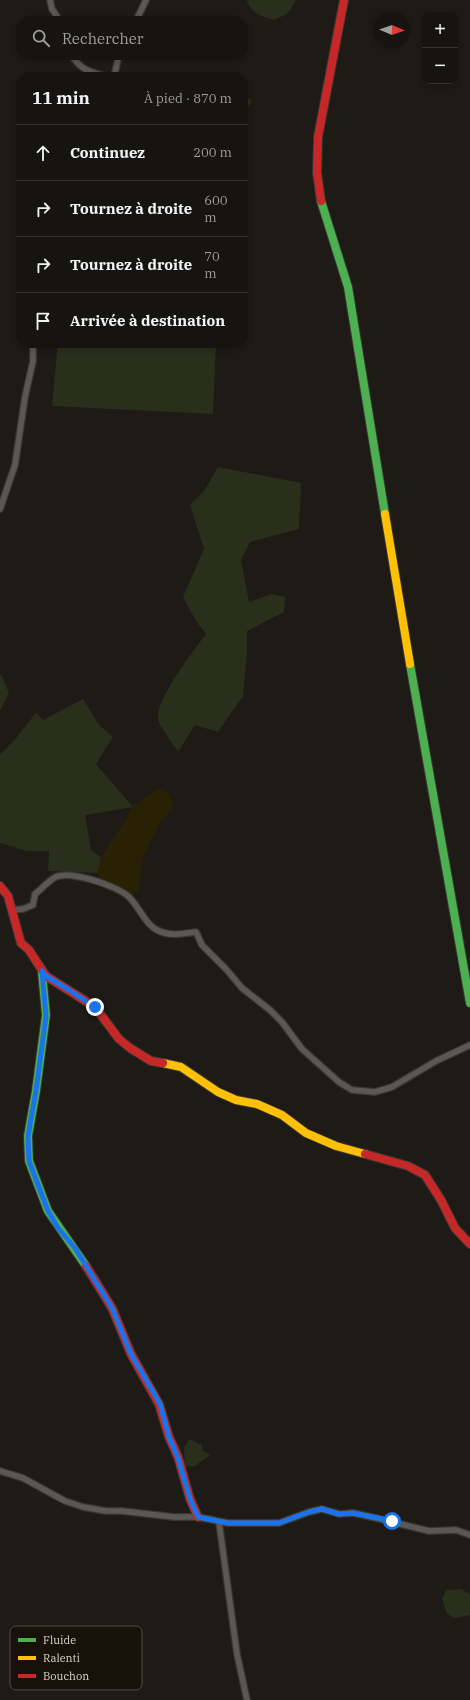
<!DOCTYPE html>
<html lang="fr">
<head>
<meta charset="utf-8">
<style>
  :root { --surface:#161410; --page:#1f1d19; --text:#f1f3f6; --muted:#9e9e9f; --line:#353330 }
  body { margin:0; font-family:"IBM Plex Serif",serif; background:var(--page); color:var(--text) }
  .controls { position:absolute; right:12px; top:12px; display:grid; overflow:hidden; border-radius:8px; box-shadow:0 2px 6px #0003 }
  .controls button { width:36px; height:36px; display:grid; place-items:center; padding:0; border:0; border-bottom:1px solid var(--line); background:var(--surface); color:var(--text); font:20px sans-serif }
  .compass { position:absolute; left:374px; top:12px; width:36px; height:36px; border-radius:50%; background:var(--surface); box-shadow:0 2px 6px #0003; rotate:92deg }
  .stop { position:absolute; width:12px; height:12px; margin:-9px; border:3px solid #1a73e8; border-radius:50%; background:#fff }
  .stop.end { background:#1a73e8; border-color:#fff; box-shadow:0 1px 4px #0008 }
  .list { margin:0; padding:0; list-style:none }
  h2 { display:flex; justify-content:space-between; align-items:center; height:52px; margin:0; padding:0 16px; font-size:17px }
  h2 small { font-size:13px; font-weight:400; color:var(--muted) }
  .list li { display:grid; grid-template-columns:26px 1fr auto; gap:12px; align-items:center; box-sizing:border-box; height:56px; padding:0 16px; border-top:1px solid var(--line) }
  .list b { display:block; font-size:15px; white-space:nowrap }
  .list em { font-size:13px; font-style:normal; color:var(--muted) }
  .icon { flex:none; width:22px; height:22px; fill:none; stroke:currentColor; stroke-width:2; stroke-linecap:round; stroke-linejoin:round }
  .map { position:relative; flex:none; width:470px; height:1700px; overflow:hidden }
  .search { position:absolute; background:var(--surface); box-shadow:0 2px 6px #0003; left:16px; top:16px; width:232px; height:44px; display:flex; align-items:center; gap:10px; box-sizing:border-box; padding:0 14px; border-radius:16px; color:var(--muted); font-size:15px }
  .panel { position:absolute; background:var(--surface); box-shadow:0 2px 6px #0003; left:16px; top:72px; width:232px; height:276px; border-radius:16px }
  .map>svg:first-child { display:block }
  .green { fill:#292f1b }
  .sand { fill:#282104 }
  .lines { fill:none; stroke-linecap:round; stroke-linejoin:round }
  .street-casing { stroke:#3a3634; stroke-width:8 }
  .fast-casing { stroke:#3a3634; stroke-width:10 }
  .slow-casing { stroke:#3a3634; stroke-width:10 }
  .jam-casing { stroke:#3a3634; stroke-width:10 }
  .street { stroke:#5a5755; stroke-width:5.5 }
  .fast { stroke:#4caf50; stroke-width:8 }
  .slow { stroke:#ffc107; stroke-width:8 }
  .jam { stroke:#c62828; stroke-width:8 }
  .route { stroke:#1a73e8; stroke-width:5 }
  .key { fill:#18110a; stroke:#524b45; stroke-width:1 }
  .key-label { font-size:11px; fill:#d8d3ce }
</style>
</head>
<body>
<div class="map">
<svg width="470" height="1700" viewBox="0 0 470 1700">
  <rect width="100%" height="100%" fill="#1e1a16"/>
  <g class="green">
    <path d="M247 0H295V2L287 14 274 20C264 17 249 13 247 0Z"/>
    <path d="M243 95 252 100 243 118Z"/>
    <path d="M58 343H216L213 414 52 406Z"/>
    <path d="M218 467 301 483 299 529 250 542 241 560 249 602 272 594 285 597 284 612 247 631V653L243 696 218 732 195 725 178 752C174 745 160 727 158 720 154 701 194 650 206 634L196 621 183 597 204 549 190 505 204 491Z"/>
    <path d="M1 674 9 693 0 711V675Z"/>
    <path d="M83 699 99 725 113 737 96 764 133 807 85 815 91 850 101 857 98 873 48 871 49 851H27L0 843V754L12 743 36 713 43 720Z"/>
    <path d="M189 1439 202 1445V1450L210 1455 195 1466 185 1467 184 1448Z"/>
    <path d="M461 1589 470 1594V1615L455 1618 447 1614 442 1599 446 1590Z"/>
  </g>
  <path class="sand" d="M158 789 167 792 174 806 161 821 143 858 138 891 128 897 98 882C97 855 112 841 125 821 128 817 129 811 133 807 139 800 150 794 158 789Z"/>
  <g class="lines">
    <g class="street-casing">
      <g id="street">
        <path d="M50 0 52 9 60 21"/>
        <path d="M136 21 146 0"/>
        <path d="M71 55C83 72 91 72 109 77"/>
        <path d="M114 77 119 55"/>
        <path d="M0 509 15 465 25 397 33 361V343"/>
        <path d="M11 910 23 909 33 905 35 894C42 889 47 882 54 878 68 869 118 886 129 897 142 910 146 929 165 933 175 936 187 933 196 932L202 945 226 969 242 988 270 1010 282 1022 302 1049 339 1082 352 1090 375 1092 392 1087 436 1061 470 1045"/>
        <path d="M0 1471 23 1478 65 1501 83 1507 106 1511H122L174 1517H198L228 1523H279L309 1512 322 1509 339 1514 353 1513 376 1518 429 1531 456 1530 470 1535"/>
        <path d="M219 1522 237 1654 247 1700"/>
      </g>
    </g>
    <g class="fast-casing">
      <g id="fast">
        <path d="M321 201 348 287 385 514"/>
        <path d="M410 664 470 1003"/>
        <path d="M42 972 46 1015 36 1091 28 1136 29 1161 48 1211 86 1266"/>
      </g>
    </g>
    <g class="slow-casing">
      <g id="slow">
        <path d="M385 514 410 664"/>
        <path d="M163 1063 181 1067 218 1092 236 1100 257 1104 282 1115 306 1133 336 1146 365 1154"/>
      </g>
    </g>
    <g class="jam-casing">
      <g id="jam">
        <path d="M321 201 317 173 318 137 344 0"/>
        <path d="M0 886 8 896 21 943 29 950 46 976 95 1007 119 1039 130 1048 151 1061 163 1063"/>
        <path d="M365 1154 408 1166 425 1175 441 1200 455 1228 470 1244"/>
        <path d="M86 1266 112 1308 131 1354 159 1404 169 1437 178 1457 190 1499 198 1517"/>
      </g>
    </g>
    <use href="#street" class="street"/>
    <use href="#fast" class="fast"/>
    <use href="#slow" class="slow"/>
    <use href="#jam" class="jam"/>
  </g>
  <g class="lines">
    <path class="route" d="M95 1007 69 990 46 976 42 971 46 1016 36 1091 28 1136 29 1161 48 1211 58 1228 75 1248 112 1308 131 1354 160 1404 169 1437 178 1458 190 1499 198 1517 228 1523H279L309 1512 322 1509 339 1514 353 1513 392 1521"/>
  </g>
  <rect x="10" y="1626" width="132" height="64" rx="6" class="key"/>
  <rect x="18" y="1638" width="18" height="4" fill="#4caf50"/>
  <rect x="18" y="1656" width="18" height="4" fill="#ffc107"/>
  <rect x="18" y="1674" width="18" height="4" fill="#c62828"/>
  <g class="key-label">
    <text x="43" y="1644">Fluide</text>
    <text x="43" y="1662">Ralenti</text>
    <text x="43" y="1680">Bouchon</text>
  </g>
</svg>
<div class="controls">
<button>+</button>
<button>−</button>
</div>
<svg class="compass" viewBox="-18 -18 36 36"><path d="M0-13l5 13h-10z" fill="#e53935"/><path d="M0 13l5-13h-10z" fill="#9e9e9f"/></svg>
<div class="stop" style="left:392px;top:1521px"></div>
<div class="stop end" style="left:95px;top:1007px"></div>
<div class="search"><svg class="icon" aria-label="search" viewBox="0 0 24 24"><circle cx="10" cy="10" r="6"/><path d="M15 15l6 6"/></svg>Rechercher</div>
<section class="panel">
<h2>11 min<small>À pied · 870 m</small></h2>
<ul class="list">
<li><svg class="icon" aria-label="ahead" viewBox="0 0 24 24"><path d="M12 20V5M6 11l6-6 6 6"/></svg><div><b>Continuez</b></div><em>200 m</em></li>
<li><svg class="icon" aria-label="right" viewBox="0 0 24 24"><path d="M7 20v-9h11M14 6l5 5-5 5"/></svg><div><b>Tournez à droite</b></div><em>600 m</em></li>
<li><svg class="icon" aria-label="right" viewBox="0 0 24 24"><path d="M7 20v-9h11M14 6l5 5-5 5"/></svg><div><b>Tournez à droite</b></div><em>70 m</em></li>
<li><svg class="icon" aria-label="arrive" viewBox="0 0 24 24"><path d="M6 21V4h12l-3 4 3 4H6"/></svg><div><b>Arrivée à destination</b></div></li>
</ul>
</section>
</div>
</body>
</html>
